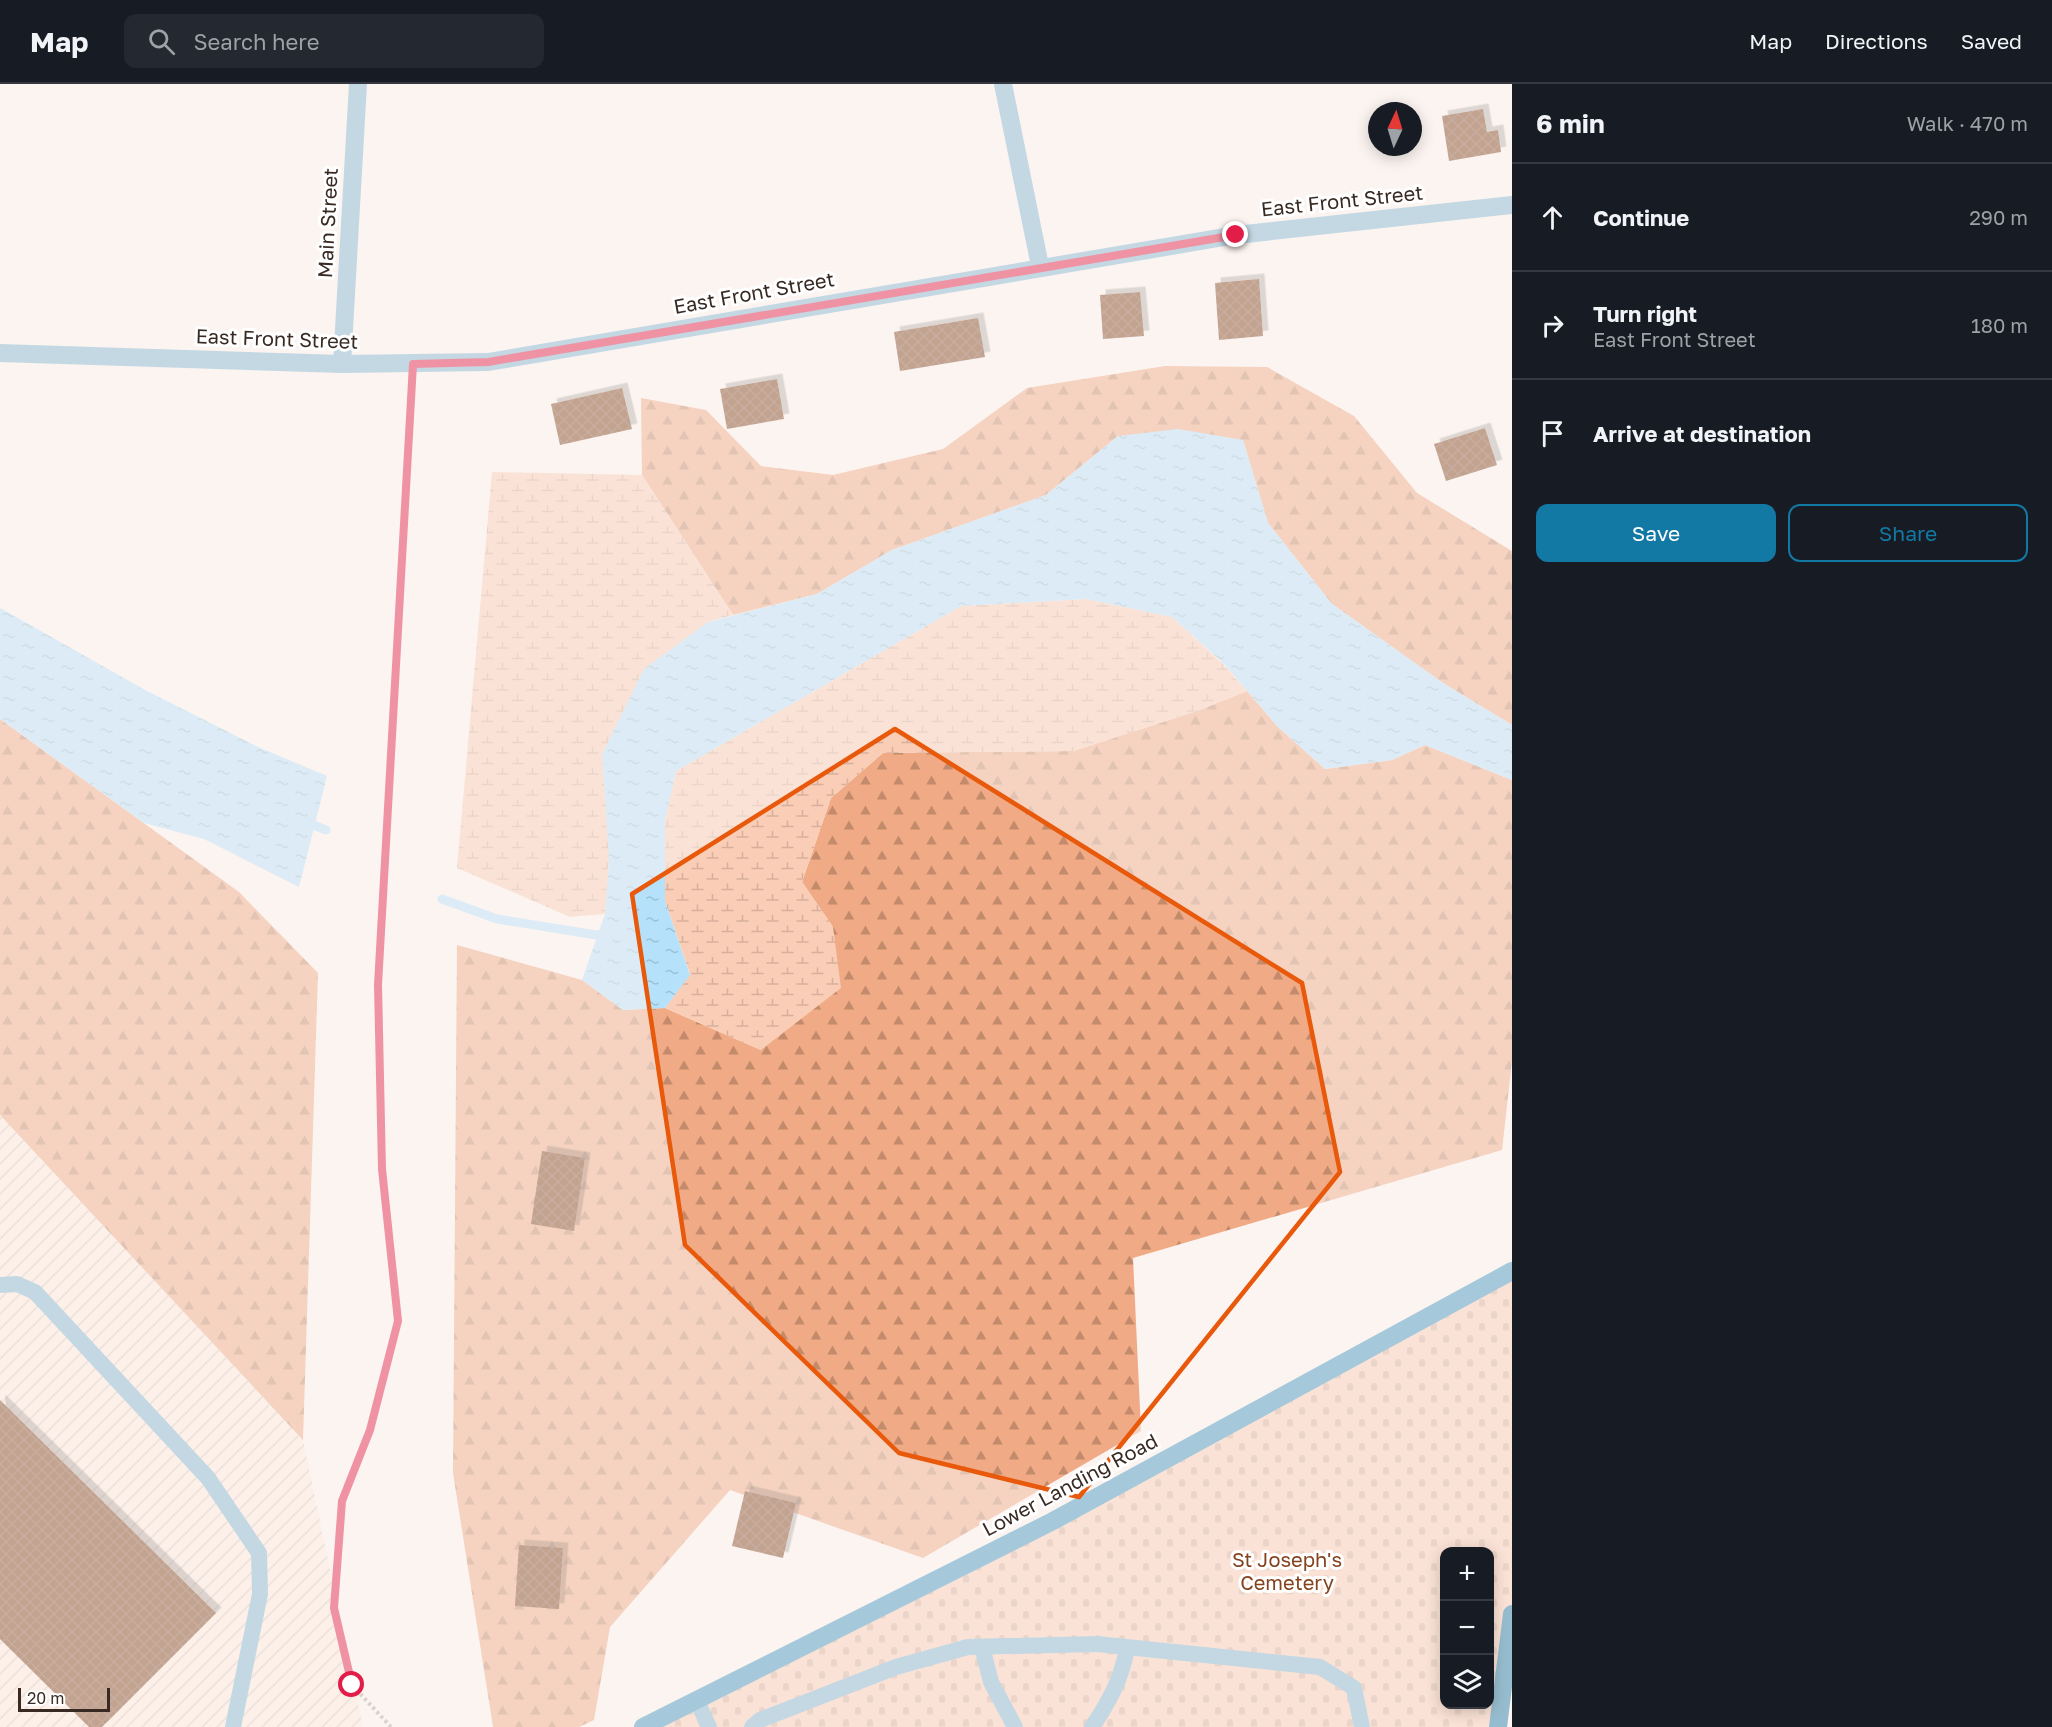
<!DOCTYPE html>
<html lang="en">
<head>
<meta charset="utf-8">
<style>
  :root { --surface:#171b24; --page:#242831; --text:#f1f3f6; --muted:#9ea1a6; --line:#363941; --accent:#1278a4 }
  body { margin:0; font-family:"Golos Text",sans-serif; background:var(--page); color:var(--text) }
  .controls { position:absolute; right:18px; bottom:18px; display:grid; overflow:hidden; border-radius:12px; box-shadow:0 3px 15px #0003 }
  .controls button { width:54px; height:54px; display:grid; place-items:center; padding:0; border:0; border-bottom:2px solid var(--line); background:var(--surface); color:var(--text); font:30px sans-serif }
  .compass { position:absolute; left:1368px; top:18px; width:54px; height:54px; border-radius:50%; background:var(--surface); box-shadow:0 3px 15px #0003; rotate:4deg }
  .scale { position:absolute; left:18px; bottom:15px; width:92px; box-sizing:border-box; padding-left:6px; border:3px solid #382a23; border-top:0; font-size:16px; line-height:21px; white-space:nowrap; color:#382a23; -webkit-text-stroke:4px #fff; paint-order:stroke }
  .stop { position:absolute; width:18px; height:18px; margin:-14px; border:4px solid #e11d48; border-radius:50%; background:#fff }
  .stop.end { background:#e11d48; border-color:#fff; box-shadow:0 2px 6px #0008 }
  .list { margin:0; padding:0; list-style:none }
  h2 { display:flex; justify-content:space-between; align-items:center; height:78px; margin:0; padding:0 24px; font-size:26px }
  h2 small { font-size:20px; font-weight:400; color:var(--muted) }
  .list li { display:grid; grid-template-columns:39px 1fr auto; gap:18px; align-items:center; box-sizing:border-box; height:108px; padding:0 24px; border-top:2px solid var(--line) }
  .list b { display:block; font-size:22px; white-space:nowrap }
  .list p { margin:0; font-size:20px; white-space:nowrap; color:var(--muted) }
  .list em { font-size:20px; font-style:normal; color:var(--muted) }
  .actions { display:flex; gap:12px; padding:18px 24px }
  .actions a { flex:1; padding:14px 0; border:2px solid var(--accent); border-radius:12px; text-align:center; font-size:21px; color:var(--accent) }
  .actions .main { background:var(--accent); color:#fff }
  .icon { flex:none; width:33px; height:33px; fill:none; stroke:currentColor; stroke-width:2; stroke-linecap:round; stroke-linejoin:round }
  .map { position:relative; flex:none; width:1512px; height:1643px; overflow:hidden }
  header { display:flex; align-items:center; gap:36px; box-sizing:border-box; height:84px; padding:0 30px; background:var(--surface); border-bottom:2px solid var(--line) }
  header strong { font-size:28px }
  nav { display:flex; gap:33px; margin-inline-start:auto; font-size:21px }
  .search { width:420px; height:54px; background:var(--page); display:flex; align-items:center; gap:15px; box-sizing:border-box; padding:0 21px; border-radius:12px; color:var(--muted); font-size:22px }
  main { display:flex }
  aside { flex:1; background:var(--surface) }
  .map>svg:first-child { display:block }
  .industrial { fill:url(#industrial-furrows) }
  .forest { fill:url(#forest-firs) }
  .wetland { fill:url(#wetland-marsh) }
  .cemetery { fill:url(#cemetery-stones); fill-rule:evenodd }
  .water { fill:url(#water-ripples) }
  .lines { fill:none; stroke-linecap:round; stroke-linejoin:round }
  .stream { stroke:#b5e1fa; stroke-width:9 }
  .building { fill:url(#building-cross-hatch); filter:url(#shadow) }
  .path { stroke:#b2a8a3; stroke-width:4; stroke-dasharray:3 3; stroke-linecap:butt }
  .lane { stroke:#80b6d3; stroke-width:16 }
  .street { stroke:#80b6d3; stroke-width:18 }
  .secondary { stroke:#3c95c1; stroke-width:18 }
  .primary { stroke:#1b7ba6; stroke-width:18 }
  .route { stroke:#e11d48; stroke-width:8 }
  .marked { fill:none; stroke:#e8590c; stroke-width:4.5; stroke-linejoin:round }
  .labels { text-anchor:middle; stroke-width:6; stroke-linejoin:round; paint-order:stroke }
  .street-label { font-size:20px; fill:#382a23; stroke:#fff }
  .park-label { font-size:20px; fill:#84431e; stroke:#fff }
</style>
</head>
<body>
<header>
<strong>Map</strong>
<div class="search"><svg class="icon" aria-label="search" viewBox="0 0 24 24"><circle cx="10" cy="10" r="6"/><path d="M15 15l6 6"/></svg>Search here</div>
<nav><a>Map</a><a>Directions</a><a>Saved</a></nav>
</header>
<main>
<div class="map">
<svg width="1512" height="1643" viewBox="0 0 1512 1643">
  <defs>
    <pattern id="industrial-furrows" width="10" height="10" patternUnits="userSpaceOnUse" patternTransform="scale(1.5)"><rect width="10" height="10" fill="#fceae1"/><path d="M-1 1l2-2M0 10L10 0M9 11l2-2" fill="none" stroke="#d9c9c1"/></pattern>
    <pattern id="forest-firs" width="22" height="20" patternUnits="userSpaceOnUse" patternTransform="scale(1.5)"><rect width="22" height="20" fill="#f0aa85"/><path d="M5 1l3.5 6h-7zM16 11l3.5 6h-7z" fill="#c38b6c"/></pattern>
    <pattern id="wetland-marsh" width="20" height="14" patternUnits="userSpaceOnUse" patternTransform="scale(1.5)"><rect width="20" height="14" fill="#facdb6"/><path d="M1 5h8M5 5V1M11 12h8M15 12V8" fill="none" stroke="#d7b09c"/></pattern>
    <pattern id="cemetery-stones" width="16" height="16" patternUnits="userSpaceOnUse" patternTransform="scale(1.5)"><rect width="16" height="16" fill="#facdb6"/><path d="M2 7V4a2 2 0 0 1 4 0v3zM10 15v-3a2 2 0 0 1 4 0v3z" fill="#d7b09c"/></pattern>
    <pattern id="water-ripples" width="26" height="14" patternUnits="userSpaceOnUse" patternTransform="scale(1.5)"><rect width="26" height="14" fill="#b5e1fa"/><path d="M2 4q2-2 4 0t4 0M15 11q2-2 4 0t4 0" fill="none" stroke="#9cc1d6"/></pattern>
    <pattern id="building-cross-hatch" width="8" height="8" patternUnits="userSpaceOnUse" patternTransform="scale(1.5)"><rect width="8" height="8" fill="#7d401d"/><path d="M0 0l8 8M0 8l8-8" fill="none" stroke="#8b593d"/></pattern>
    <filter id="shadow"><feDropShadow dx="5.5" dy="-5.5" stdDeviation="0" flood-color="#0004"/></filter>
  </defs>
  <rect width="100%" height="100%" fill="#fbf4f0"/>
  <path class="industrial" d="M0 1031 303 1356 363 1643H0Z"/>
  <g class="forest">
    <path d="M1165 282 1267 283 1354 332 1417 409 1512 467V641L1443 599 1332 520 1268 439 1243 356 1118 352 1046 411 892 466 817 510 733 531 642 391 641 314 706 326 761 382 833 391 943 365 1027 304Z"/>
    <path d="M1247 607 1278 643 1325 685 1392 676 1425 661 1512 696V977L1502 1066 1133 1174 1141 1347 923 1474 730 1406 610 1543 594 1636 579 1643H493L453 1389 457 861 582 896 623 926 665 924 761 966 833 843 802 798 831 714 883 669 1073 667 1197 627Z"/>
    <path d="M0 635 239 808 318 889 303 1356 0 1031Z"/>
  </g>
  <g class="wetland">
    <path d="M492 388 642 391 733 531 707 538 609 777 605 830 570 833 457 784Z"/>
    <path d="M1086 515 1172 533 1223 580 1247 607 1197 627 1073 667 883 669 831 714 802 798 833 843 841 904 761 966 665 924 690 890 665 817V737L676 687 961 522Z"/>
  </g>
  <path class="cemetery" d="M1512 1187V1530L1498 1643H643ZM1444 1468H1490V1620H1444Z"/>
  <g class="water">
    <path d="M1178 345 1243 356 1268 439 1332 520 1443 599 1512 641V696L1425 661 1392 676 1325 685 1278 643 1224 580 1172 533 1086 515 961 522 676 687 665 737V817L690 891 665 924 623 926 582 896 605 830 609 777 602 670 644 585 708 538 817 510 892 466 1046 411 1118 352Z"/>
    <path d="M0 524 145 606 258 663 327 692 299 803 204 755 144 739 0 635Z"/>
  </g>
  <g class="lines">
    <g class="stream">
      <path d="M303 737 326 746"/>
      <path d="M442 815 497 835 609 853"/>
    </g>
  </g>
  <g class="building">
    <path d="M1483 25 1487 48 1498 46 1501 68 1449 77 1442 32Z"/>
    <path d="M1259 195 1263 252 1219 256 1215 199Z"/>
    <path d="M1140 208 1144 252 1103 255 1100 211Z"/>
    <path d="M978 234 985 273 900 287 894 248Z"/>
    <path d="M777 295 784 335 727 345 720 305Z"/>
    <path d="M622 304 632 345 560 361 551 320Z"/>
    <path d="M1485 344 1497 381 1446 397 1434 360Z"/>
    <path d="M542 1067 585 1074 574 1147 531 1140Z"/>
    <path d="M0 1316 216 1529 102 1643H89L0 1555Z"/>
    <path d="M745 1407 796 1419 783 1474 732 1462Z"/>
    <path d="M519 1461 563 1464 559 1525 515 1522Z"/>
  </g>
  <g class="lines">
    <path class="path" d="M391 1643 352 1601 334 1524 342 1417 370 1345 398 1237 382 1085 378 901 412 301"/>
    <g class="lane">
      <path d="M0 1201 17 1200 35 1208 208 1394 259 1469 260 1510 233 1643"/>
      <path d="M982 1563 991 1598 1015 1643"/>
      <path d="M697 1617 709 1643"/>
      <path d="M752 1643 760 1636 896 1583 968 1563 1097 1560 1320 1583 1354 1604 1362 1643"/>
      <path d="M1092 1643C1109 1618 1122 1594 1127 1564"/>
    </g>
    <g class="street">
      <path d="M1003 0 1040 182"/>
      <path d="M0 269 342 280 488 278 1236 151 1512 121"/>
      <path d="M342 280 358 0"/>
    </g>
    <path class="secondary" d="M643 1643 1053 1437 1512 1187"/>
    <path class="primary" d="M1498 1643 1512 1530"/>
  </g>
  <g class="lines">
    <path class="route" d="M352 1601 334 1524 342 1417 370 1346 398 1237 382 1085 378 901 413 280 488 278 1236 151"/>
  </g>
  <path d="M0 0H1512V1643H0ZM895 645 1302 899 1340 1088 1079 1413 899 1369 685 1161 632 810Z" fill="#fbf4f0" fill-opacity=".55" fill-rule="evenodd"/>
  <path class="marked" d="M895 645 1302 899 1340 1088 1079 1413 899 1369 685 1161 632 810Z"/>
  <g class="labels">
    <g class="street-label">
      <text transform="translate(1342 117) rotate(-6)" y="7">East Front Street</text>
      <text transform="translate(328 139) rotate(-87)" y="7">Main Street</text>
      <text transform="translate(754 209) rotate(-10)" y="7">East Front Street</text>
      <text transform="translate(277 255) rotate(2)" y="7">East Front Street</text>
      <text transform="translate(1070 1401) rotate(-28)" y="7">Lower Landing Road</text>
    </g>
    <g class="park-label">
      <text x="1287" y="1483">St Joseph's<tspan x="1287" dy="23">Cemetery</tspan></text>
    </g>
  </g>
</svg>
<div class="controls">
<button>+</button>
<button>−</button>
<button><svg class="icon" aria-label="layers" viewBox="0 0 24 24"><path d="M12 4l9 5-9 5-9-5zM3 14l9 5 9-5"/></svg></button>
</div>
<svg class="compass" viewBox="-18 -18 36 36"><path d="M0-13l5 13h-10z" fill="#e53935"/><path d="M0 13l5-13h-10z" fill="#9ea1a6"/></svg>
<div class="scale">20 m</div>
<div class="stop" style="left:352px;top:1601px"></div>
<div class="stop end" style="left:1236px;top:151px"></div>
</div>
<aside>
<h2>6 min<small>Walk · 470 m</small></h2>
<ul class="list">
<li><svg class="icon" aria-label="ahead" viewBox="0 0 24 24"><path d="M12 20V5M6 11l6-6 6 6"/></svg><div><b>Continue</b></div><em>290 m</em></li>
<li><svg class="icon" aria-label="right" viewBox="0 0 24 24"><path d="M7 20v-9h11M14 6l5 5-5 5"/></svg><div><b>Turn right</b><p>East Front Street</p></div><em>180 m</em></li>
<li><svg class="icon" aria-label="arrive" viewBox="0 0 24 24"><path d="M6 21V4h12l-3 4 3 4H6"/></svg><div><b>Arrive at destination</b></div></li>
</ul>
<div class="actions"><a class="main">Save</a><a>Share</a></div>
</aside>
</main>
</body>
</html>
